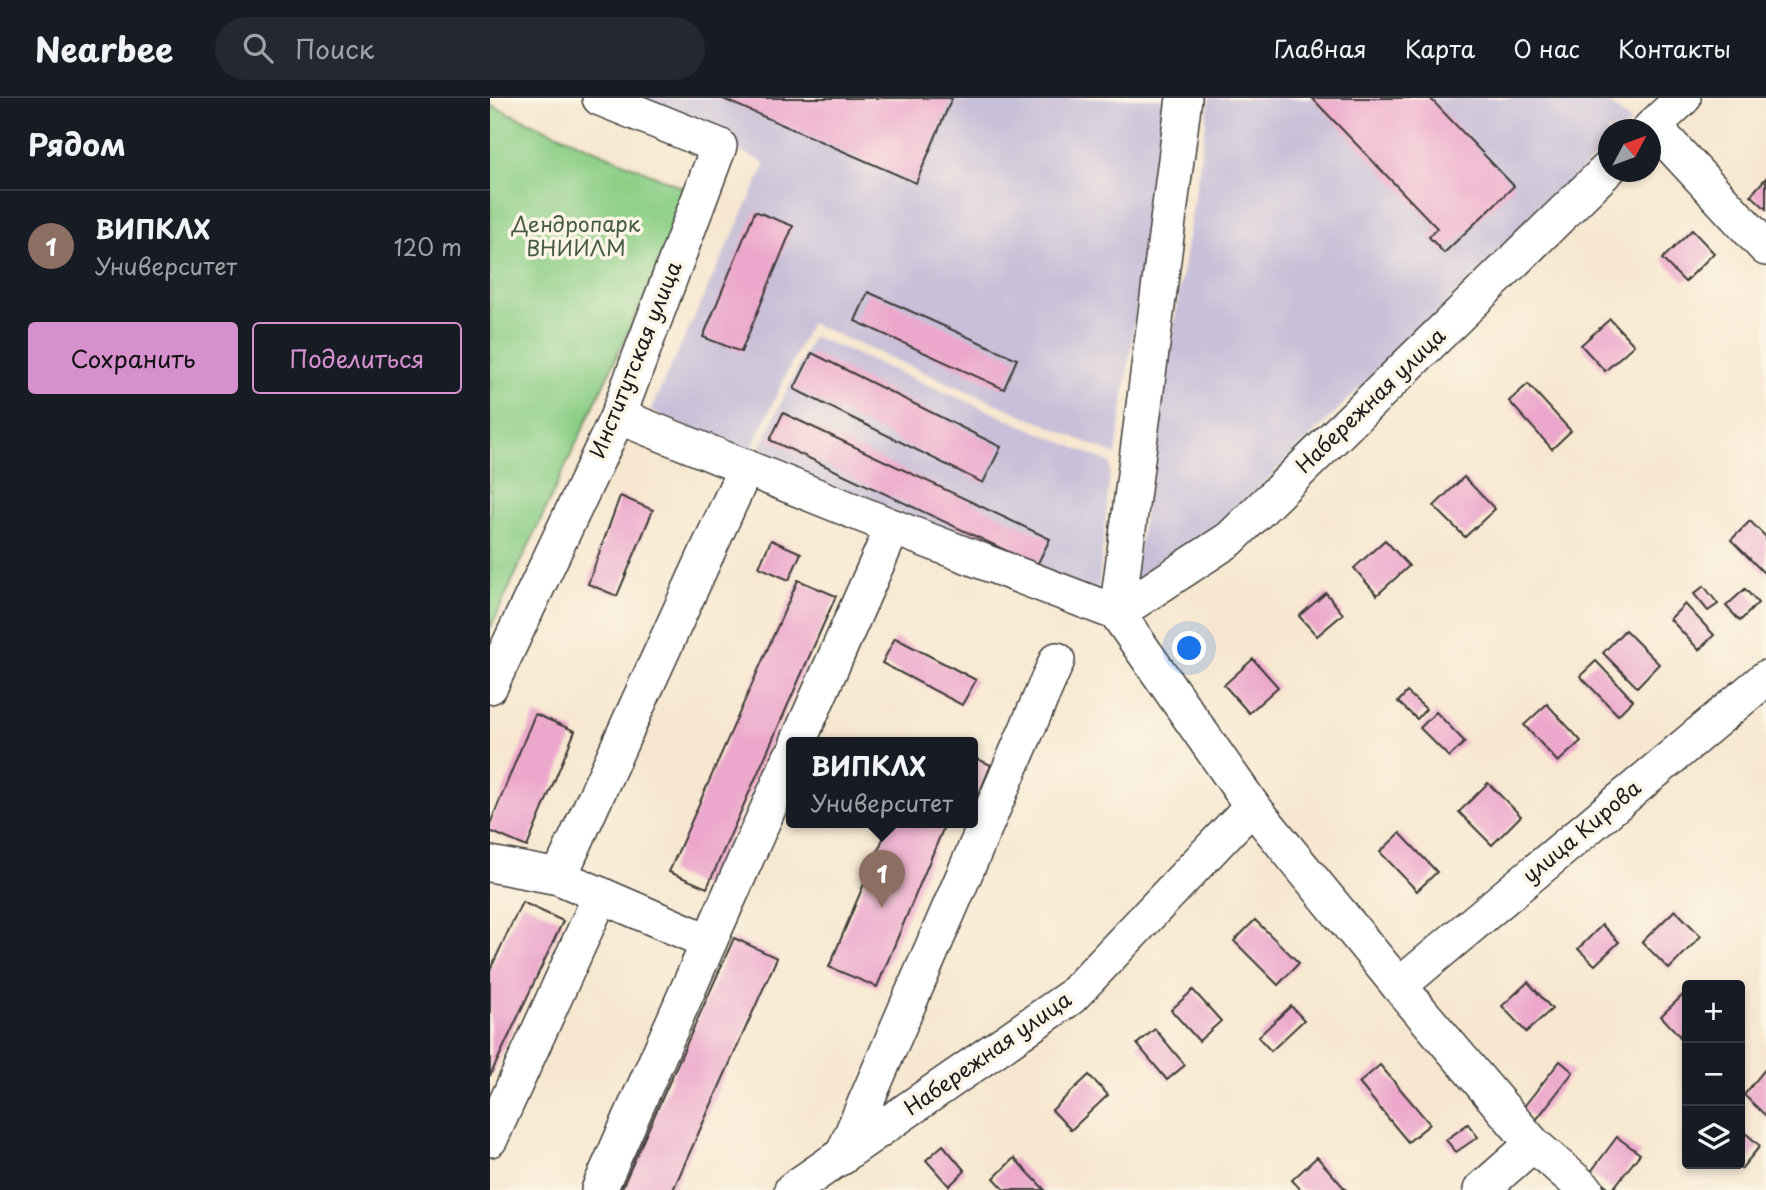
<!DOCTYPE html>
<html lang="ru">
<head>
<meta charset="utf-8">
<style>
  :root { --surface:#171b24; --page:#242831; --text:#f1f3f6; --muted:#9ea1a6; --line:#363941; --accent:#d690ce }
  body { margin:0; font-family:"Playpen Sans",sans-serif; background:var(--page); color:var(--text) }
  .controls { position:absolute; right:21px; bottom:21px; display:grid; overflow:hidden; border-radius:7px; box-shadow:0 4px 10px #0003 }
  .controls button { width:63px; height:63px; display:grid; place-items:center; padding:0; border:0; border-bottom:2px solid var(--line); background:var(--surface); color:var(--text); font:35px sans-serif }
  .compass { position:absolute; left:1108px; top:21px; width:63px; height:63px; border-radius:50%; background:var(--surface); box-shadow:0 4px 10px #0003; rotate:49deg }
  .you { position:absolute; left:700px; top:551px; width:24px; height:24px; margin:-18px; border:5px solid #fff; border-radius:50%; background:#1a73e8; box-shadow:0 0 0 10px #1a73e833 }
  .badge { display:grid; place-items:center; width:46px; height:46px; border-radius:50%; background:var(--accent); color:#fff; font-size:23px; font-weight:700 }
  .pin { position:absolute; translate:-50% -58px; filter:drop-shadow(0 2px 4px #0008) }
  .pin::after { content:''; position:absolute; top:37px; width:24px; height:21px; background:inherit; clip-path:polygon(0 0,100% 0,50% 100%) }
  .popup { position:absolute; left:296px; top:639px; width:192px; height:91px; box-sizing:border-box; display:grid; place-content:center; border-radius:7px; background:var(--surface); filter:drop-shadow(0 2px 5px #0005); font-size:23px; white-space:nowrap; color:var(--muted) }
  .popup b { font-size:26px; color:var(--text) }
  .popup::after { content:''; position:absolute; left:50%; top:100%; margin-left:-14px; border:14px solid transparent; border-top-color:var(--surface) }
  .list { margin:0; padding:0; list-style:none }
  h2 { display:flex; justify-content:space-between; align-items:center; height:91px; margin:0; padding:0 28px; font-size:30px }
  h2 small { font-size:23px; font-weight:400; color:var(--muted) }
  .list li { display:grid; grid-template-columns:46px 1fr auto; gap:21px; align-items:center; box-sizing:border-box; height:112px; padding:0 28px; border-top:2px solid var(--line) }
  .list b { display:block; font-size:26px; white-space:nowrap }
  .list p { margin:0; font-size:23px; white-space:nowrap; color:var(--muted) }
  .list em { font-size:23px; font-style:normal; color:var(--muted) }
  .actions { display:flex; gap:14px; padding:21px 28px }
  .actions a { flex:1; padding:16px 0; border:2px solid var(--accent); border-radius:7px; text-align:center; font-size:24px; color:var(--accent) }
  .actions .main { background:var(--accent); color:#111 }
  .icon { flex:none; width:38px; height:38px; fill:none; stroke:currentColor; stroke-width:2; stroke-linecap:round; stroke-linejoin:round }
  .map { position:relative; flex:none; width:1276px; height:1092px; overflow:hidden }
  header { display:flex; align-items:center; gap:42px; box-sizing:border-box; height:98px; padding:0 35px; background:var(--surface); border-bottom:2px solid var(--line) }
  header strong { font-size:33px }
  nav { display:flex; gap:38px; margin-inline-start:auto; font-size:24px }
  .search { width:490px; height:63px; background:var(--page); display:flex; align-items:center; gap:18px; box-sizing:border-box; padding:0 24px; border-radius:38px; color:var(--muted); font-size:26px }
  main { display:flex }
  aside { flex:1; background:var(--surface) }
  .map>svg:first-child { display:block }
  .industrial { fill:#c8bfd8 }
  .green { fill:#8dcf87; stroke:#547652; stroke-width:2 }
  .building { fill:#eca8cc }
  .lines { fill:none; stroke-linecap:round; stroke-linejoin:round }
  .minor-casing { stroke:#3d3a37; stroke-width:38 }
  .minor { stroke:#fff; stroke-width:35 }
  .labels { text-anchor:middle; stroke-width:7; stroke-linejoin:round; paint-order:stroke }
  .park-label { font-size:21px; fill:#445b41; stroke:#fcf5e5 }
  .street-label { font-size:21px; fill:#1c1c1c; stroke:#fcf5e5 }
</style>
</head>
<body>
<header>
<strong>Nearbee</strong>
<div class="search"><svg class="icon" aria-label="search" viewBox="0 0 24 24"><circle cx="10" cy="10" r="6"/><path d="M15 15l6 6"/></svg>Поиск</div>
<nav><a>Главная</a><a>Карта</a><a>О нас</a><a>Контакты</a></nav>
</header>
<main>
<aside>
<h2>Рядом<small></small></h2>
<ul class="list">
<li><span class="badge" style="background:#8d6e63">1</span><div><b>ВИПКЛХ</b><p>Университет</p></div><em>120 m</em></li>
</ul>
<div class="actions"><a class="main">Сохранить</a><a>Поделиться</a></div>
</aside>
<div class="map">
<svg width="1276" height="1092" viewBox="0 0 1276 1092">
  <rect width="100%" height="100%" fill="#fcf5e5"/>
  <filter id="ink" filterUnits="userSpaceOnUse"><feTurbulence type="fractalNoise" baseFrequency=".0143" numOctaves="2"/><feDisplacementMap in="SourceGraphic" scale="14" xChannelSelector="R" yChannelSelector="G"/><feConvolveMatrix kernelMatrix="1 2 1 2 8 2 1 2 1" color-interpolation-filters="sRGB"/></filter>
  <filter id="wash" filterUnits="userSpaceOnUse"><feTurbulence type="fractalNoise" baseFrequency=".00686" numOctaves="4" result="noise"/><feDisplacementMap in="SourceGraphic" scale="28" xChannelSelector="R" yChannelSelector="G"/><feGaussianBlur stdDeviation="1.57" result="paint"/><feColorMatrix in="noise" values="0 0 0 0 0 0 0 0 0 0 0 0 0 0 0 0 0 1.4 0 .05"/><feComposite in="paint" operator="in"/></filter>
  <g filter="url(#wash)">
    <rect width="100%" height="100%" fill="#f7e7d0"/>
    <g class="industrial">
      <path d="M145 0H679L664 83 626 357 320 225 259 357 160 313 276 66Z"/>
      <path d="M720 0H1114L1141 24 1133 31 1118 32V46L638 518Z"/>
      <path d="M323 238 621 365 608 497 266 358Z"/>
    </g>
    <path class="green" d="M0 7 203 94 0 531Z"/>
    <g id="blocks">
      <g class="building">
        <path d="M231 0H462L426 85Z"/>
        <path d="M822 0H940L1024 88 954 155 939 139 947 130Z"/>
        <path d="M1276 80V111L1261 97Z"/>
        <path d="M265 113 303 128 251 254 213 239Z"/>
        <path d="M1202 132 1224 155 1195 184 1172 161Z"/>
        <path d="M378 194 527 261 514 291 365 223Z"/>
        <path d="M1120 221 1144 247 1115 273 1091 247Z"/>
        <path d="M322 255 511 349 493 385 304 291Z"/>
        <path d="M1038 286 1081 333 1062 351 1019 303Z"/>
        <path d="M293 315 560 441 547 467 280 342Z"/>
        <path d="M974 379 1005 411 975 439 944 408Z"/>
        <path d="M130 398 163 412 127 498 98 486Z"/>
        <path d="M1260 423 1276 439V477L1241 442Z"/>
        <path d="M281 442 311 455 299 482 269 469Z"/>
        <path d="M895 442 919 468 887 497 864 470Z"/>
        <path d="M308 482 346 498 217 790 179 774Z"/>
        <path d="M1214 488 1228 506 1218 513 1204 496Z"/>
        <path d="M1255 491 1268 505 1250 523 1236 508Z"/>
        <path d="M836 495 853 516 827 538 809 518Z"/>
        <path d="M1195 506 1224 537 1209 552 1180 521Z"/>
        <path d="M1135 532 1169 566 1147 589 1113 555Z"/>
        <path d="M405 540 486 582 472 607 392 565Z"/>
        <path d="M763 561 788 589 759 615 734 587Z"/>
        <path d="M1106 563 1143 602 1128 617 1090 578Z"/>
        <path d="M917 594 936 611 927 621 908 604Z"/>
        <path d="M1057 606 1091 643 1068 664 1034 627Z"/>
        <path d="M946 614 975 644 959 659 930 630Z"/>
        <path d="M45 616 85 633 37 749 0 733V726Z"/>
        <path d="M483 659 501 667 483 711Z"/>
        <path d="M998 685 1031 718 1002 747 969 714Z"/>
        <path d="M400 724H456L387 889 339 869Z"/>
        <path d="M910 735 947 774 927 793 890 754Z"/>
        <path d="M32 804 73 823 0 978V872Z"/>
        <path d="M1185 812 1211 838 1179 871 1152 844Z"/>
        <path d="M765 822 809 865 788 887 744 843Z"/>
        <path d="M1112 827 1129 844 1105 867 1088 851Z"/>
        <path d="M244 840 287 860 183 1092H131Z"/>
        <path d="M1038 884 1062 911 1036 934 1012 908Z"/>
        <path d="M703 892 731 923 709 943 681 912Z"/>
        <path d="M1197 893V942L1195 944 1171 918Z"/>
        <path d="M801 908 814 922 781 953 768 939Z"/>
        <path d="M665 931 695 967 677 982 647 946Z"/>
        <path d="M1070 963 1083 974 1046 1022 1032 1011Z"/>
        <path d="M890 967 940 1026 918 1044 869 985Z"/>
        <path d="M1276 970V1018L1254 997Z"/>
        <path d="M599 977 618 997 581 1032 562 1012Z"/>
        <path d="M978 1026 988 1039 966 1054 956 1042Z"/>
        <path d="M1250 1030 1270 1048 1251 1071 1245 1066H1250Z"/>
        <path d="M1127 1039 1150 1056 1122 1092 1100 1075Z"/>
        <path d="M453 1047 475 1073 459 1088 436 1062Z"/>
        <path d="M827 1059 856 1092H811L802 1082Z"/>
        <path d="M524 1060 555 1092H515L504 1080Z"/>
      </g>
    </g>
  </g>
  <g filter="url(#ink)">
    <use href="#blocks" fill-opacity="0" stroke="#3d3a37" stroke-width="2"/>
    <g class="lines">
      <g class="minor-casing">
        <g id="minor">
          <path d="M1163 28 1276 150"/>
          <path d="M1159 32 1193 0"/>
          <path d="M128 318 403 429 627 515 762 708 909 888 1043 1046 1096 1092"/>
          <path d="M627 515 740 441 1118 71"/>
          <path d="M627 515 694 0"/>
          <path d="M0 588 128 318 229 48 110 0"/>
          <path d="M308 644 403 429"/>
          <path d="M0 766 69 779 219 844 109 1092"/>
          <path d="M69 779 256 369"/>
          <path d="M219 844 301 659"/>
          <path d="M909 888 1276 580"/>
          <path d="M0 1041 111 797"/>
          <path d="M352 1059 567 562"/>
          <path d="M302 1092 581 899 762 708"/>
          <path d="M991 1092 1043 1046"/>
        </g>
      </g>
      <use href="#minor" class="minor"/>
    </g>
  </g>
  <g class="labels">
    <g class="park-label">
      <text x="86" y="134">Дендропарк<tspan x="86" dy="24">ВНИИЛМ</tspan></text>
    </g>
    <g class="street-label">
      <text transform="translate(146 262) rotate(-68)" y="7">Институтская улица</text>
      <text transform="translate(881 303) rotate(-44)" y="7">Набережная улица</text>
      <text transform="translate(1092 734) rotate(-40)" y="7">улица Кирова</text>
      <text transform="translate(498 956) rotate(-35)" y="7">Набережная улица</text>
    </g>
  </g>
</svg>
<div class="controls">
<button>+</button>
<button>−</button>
<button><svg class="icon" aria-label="layers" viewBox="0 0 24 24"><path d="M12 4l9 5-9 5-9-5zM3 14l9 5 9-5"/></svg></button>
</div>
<svg class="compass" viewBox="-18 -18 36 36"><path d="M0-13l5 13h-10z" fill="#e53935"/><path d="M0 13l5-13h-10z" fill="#9ea1a6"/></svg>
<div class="you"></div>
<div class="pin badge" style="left:392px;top:810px;background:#8d6e63">1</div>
<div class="popup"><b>ВИПКЛХ</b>Университет</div>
</div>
</main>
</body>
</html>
